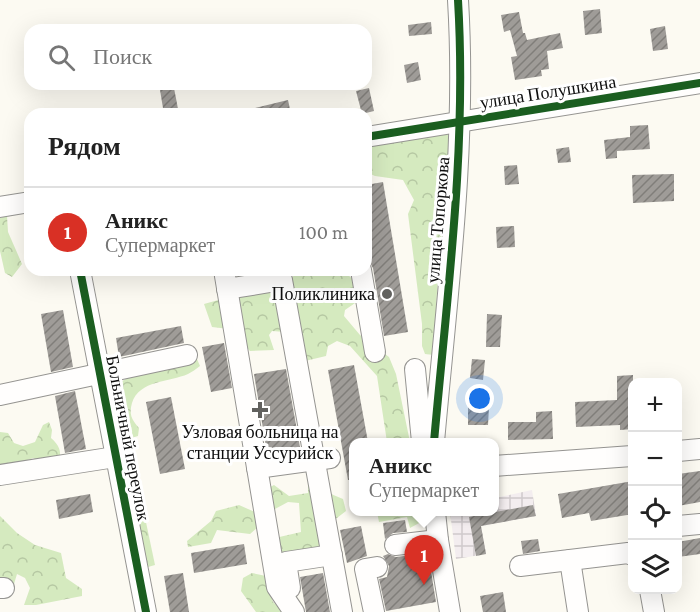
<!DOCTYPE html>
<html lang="ru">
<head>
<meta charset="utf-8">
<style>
  :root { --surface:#fff; --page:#f6f6f6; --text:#222; --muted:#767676; --line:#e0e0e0; --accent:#d93025 }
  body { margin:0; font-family:"Crimson Pro",serif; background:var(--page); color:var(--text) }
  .controls { position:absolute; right:18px; bottom:18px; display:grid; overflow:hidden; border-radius:12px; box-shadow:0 6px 24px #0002 }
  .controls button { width:54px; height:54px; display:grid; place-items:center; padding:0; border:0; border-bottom:2px solid var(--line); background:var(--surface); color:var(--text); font:30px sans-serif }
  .you { position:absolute; left:480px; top:399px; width:21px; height:21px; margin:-15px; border:4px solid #fff; border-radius:50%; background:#1a73e8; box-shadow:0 0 0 9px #1a73e833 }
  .badge { display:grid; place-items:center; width:39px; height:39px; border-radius:50%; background:var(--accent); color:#fff; font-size:20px; font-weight:700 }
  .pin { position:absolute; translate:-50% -50px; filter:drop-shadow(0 2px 3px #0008) }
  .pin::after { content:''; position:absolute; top:32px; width:21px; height:18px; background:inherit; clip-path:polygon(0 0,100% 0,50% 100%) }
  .popup { position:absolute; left:349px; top:438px; width:150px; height:78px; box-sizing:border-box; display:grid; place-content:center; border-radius:12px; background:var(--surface); filter:drop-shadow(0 2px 4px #0005); font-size:20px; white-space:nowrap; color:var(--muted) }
  .popup b { font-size:22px; color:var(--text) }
  .popup::after { content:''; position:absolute; left:50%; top:100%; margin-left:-12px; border:12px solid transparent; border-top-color:var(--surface) }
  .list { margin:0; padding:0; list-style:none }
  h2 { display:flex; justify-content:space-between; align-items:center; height:78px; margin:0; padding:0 24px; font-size:26px }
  h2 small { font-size:20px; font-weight:400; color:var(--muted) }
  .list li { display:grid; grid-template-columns:39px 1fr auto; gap:18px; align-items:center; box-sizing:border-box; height:90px; padding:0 24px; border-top:2px solid var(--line) }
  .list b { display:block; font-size:22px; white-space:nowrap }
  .list p { margin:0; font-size:20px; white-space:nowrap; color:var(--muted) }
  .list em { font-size:20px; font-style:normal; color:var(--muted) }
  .icon { flex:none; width:33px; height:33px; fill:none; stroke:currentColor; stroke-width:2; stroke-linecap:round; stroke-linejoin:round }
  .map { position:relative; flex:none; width:700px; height:612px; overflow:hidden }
  .search { position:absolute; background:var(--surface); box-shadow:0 6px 24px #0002; left:24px; top:24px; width:348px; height:66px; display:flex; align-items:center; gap:15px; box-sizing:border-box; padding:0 21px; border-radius:18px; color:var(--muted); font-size:22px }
  .panel { position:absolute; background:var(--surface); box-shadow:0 6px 24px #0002; left:24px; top:108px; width:348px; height:168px; border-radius:18px }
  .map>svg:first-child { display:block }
  .industrial { fill:url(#industrial-grid) }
  .forest { fill:url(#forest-crowns) }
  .building { fill:url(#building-hatch) }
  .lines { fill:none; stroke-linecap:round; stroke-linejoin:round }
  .minor-casing { stroke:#959491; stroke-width:22 }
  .minor { stroke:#fffefd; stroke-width:20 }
  .cycleway-casing { stroke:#fff; stroke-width:11 }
  .cycleway { stroke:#1b5e20; stroke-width:8 }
  .poi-dot { fill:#61615e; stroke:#fff; stroke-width:2 }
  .labels { text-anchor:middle; stroke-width:6; stroke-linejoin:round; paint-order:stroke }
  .street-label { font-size:18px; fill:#0e0e0e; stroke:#fff }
  .poi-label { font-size:18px; fill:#0e0e0e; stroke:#fff; text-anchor:end }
</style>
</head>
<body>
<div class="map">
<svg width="700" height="612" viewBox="0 0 700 612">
  <defs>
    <pattern id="industrial-grid" width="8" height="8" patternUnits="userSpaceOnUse" patternTransform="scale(1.5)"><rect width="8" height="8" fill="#f3edef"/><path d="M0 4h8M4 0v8" fill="none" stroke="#cfcacc"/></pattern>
    <pattern id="forest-crowns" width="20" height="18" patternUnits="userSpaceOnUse" patternTransform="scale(1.5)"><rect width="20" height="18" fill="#d5eabf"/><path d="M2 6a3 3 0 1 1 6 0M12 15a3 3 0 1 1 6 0" fill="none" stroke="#b6c8a3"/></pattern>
    <pattern id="building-hatch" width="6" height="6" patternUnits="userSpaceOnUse" patternTransform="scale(1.5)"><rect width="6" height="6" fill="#9f9c98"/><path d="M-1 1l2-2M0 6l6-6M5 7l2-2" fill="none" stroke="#807e7a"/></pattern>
  </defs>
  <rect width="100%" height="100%" fill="#fcfaf2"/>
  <path class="industrial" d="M532 490 536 516 481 526 486 554 456 559 450 512H494L495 498Z"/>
  <g class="forest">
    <path d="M366 127 448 133C451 175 444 216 440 258 436 290 436 323 434 355L425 354 422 346V324L408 214 414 200 403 180 375 176 366 172Z"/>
    <path d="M7 216 8 232 22 264 12 277 5 273 0 251V218Z"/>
    <path d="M294 270H323L326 273 347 274 359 285 358 301 345 310 344 316 360 335 389 357 396 374 410 442H387L377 376 350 346 337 341 328 346 326 356 305 361 285 332 272 331 269 335 274 350 250 351 229 329 212 327 204 304 290 280 296 273Z"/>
    <path d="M197 359 200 366C196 369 192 372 188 374 170 382 139 380 132 403 129 414 131 419 139 428L138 436 128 439 125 436 118 403V384L127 378 177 361Z"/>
    <path d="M49 422 52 430 51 438C59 445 62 451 59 461L46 464 33 458 0 470V432L8 433 14 443 23 446 35 442 43 425Z"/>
    <path d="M316 483 324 484 331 494 343 499 346 511 333 521 320 550 281 567 275 538 301 532 299 503 288 502 275 509 269 504 264 490 274 485 289 496 308 493V486Z"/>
    <path d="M135 488 139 489 155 565 148 567C140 546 130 510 135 488Z"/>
    <path d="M239 505 257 513 259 526 250 534 217 530 211 543 188 547 187 541 211 521 216 511Z"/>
    <path d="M377 512H421V522L410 528 407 517 379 522Z"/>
    <path d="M0 516 17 533 35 545 61 553 66 578 82 589V596L36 605H24L30 588 25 578 17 574 14 584 1 582 0 580Z"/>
    <path d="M252 573 266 576 273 602 284 612H256L241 591 243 578Z"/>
  </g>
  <g class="building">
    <path d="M600 9 602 33 585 35 583 11Z"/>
    <path d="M519 12 523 33H525L527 40 560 33 563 48 547 51 549 69 541 70 542 76 515 80 511 57 517 56 510 30 504 32 501 15Z"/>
    <path d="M431 22 432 34 409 36 408 25Z"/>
    <path d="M665 26 668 49 653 51 650 29Z"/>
    <path d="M418 62 421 80 407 83 404 65Z"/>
    <path d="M174 88 179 114H164L160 90Z"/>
    <path d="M369 88 374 111 362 114 356 91Z"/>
    <path d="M288 100 291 114H248L247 110Z"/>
    <path d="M648 125 650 149 617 151V158L606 159 604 140 630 137V126Z"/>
    <path d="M569 147 571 162 558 163 556 149Z"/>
    <path d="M517 165 519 184 505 185 504 166Z"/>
    <path d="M674 174V201L633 203 632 175Z"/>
    <path d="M383 182 408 332 384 336 373 268 366 256V185Z"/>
    <path d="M514 226 515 247 497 248 496 227Z"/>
    <path d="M63 310 73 367 51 372 41 314Z"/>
    <path d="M487 314 502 315 500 347H486Z"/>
    <path d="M181 326 184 343 119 357 116 338Z"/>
    <path d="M224 343 232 388 211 392 202 347Z"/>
    <path d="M472 359 485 360 483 380 470 378Z"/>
    <path d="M354 365 368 442H354V479L348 480 328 370Z"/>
    <path d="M286 369 300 447 267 453 254 374Z"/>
    <path d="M633 375V396H631L633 429 620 430V425L576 427 575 402 617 400V376Z"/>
    <path d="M75 391 86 449 65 453 55 396Z"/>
    <path d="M171 397 185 469 160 474 146 402Z"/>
    <path d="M468 407H489L488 425H468Z"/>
    <path d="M552 411 553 439 508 440V422H536V412Z"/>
    <path d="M700 471V502L678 506V474Z"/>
    <path d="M633 481V514L591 521 589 513 562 518 558 494Z"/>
    <path d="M90 494 93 512 59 519 56 500Z"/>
    <path d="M533 505 536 516 481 526 486 554 476 556 469 517Z"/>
    <path d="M405 520 407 532 393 533 385 539 383 523Z"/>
    <path d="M361 526 367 556 347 563 340 530Z"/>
    <path d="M700 538V554L678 557V542Z"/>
    <path d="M538 539 540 551 523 554 521 541Z"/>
    <path d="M244 544 247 564 194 573 191 553Z"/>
    <path d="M428 553 436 602 386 611 379 579 387 577 389 566 383 556 388 554 396 557Z"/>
    <path d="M183 573 189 612H170L164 576Z"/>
    <path d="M323 573 330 612H306L300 577Z"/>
    <path d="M503 592 506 612H483L480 596Z"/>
  </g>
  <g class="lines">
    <g class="minor-casing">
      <g id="minor">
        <path d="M366 137 700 83"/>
        <path d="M0 207 30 202"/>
        <path d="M80 270 146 612"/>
        <path d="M224 270 277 587 294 612"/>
        <path d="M361 270 375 352"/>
        <path d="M227 289 282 280 342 612"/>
        <path d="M415 369 422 442"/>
        <path d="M0 395 187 355"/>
        <path d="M434 442C447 295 467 148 458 0"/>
        <path d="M678 451 700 449"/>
        <path d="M494 466 632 456"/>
        <path d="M257 468 330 458"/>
        <path d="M0 475 115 457"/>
        <path d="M435 512 438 540 450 612"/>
        <path d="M678 526 700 524"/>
        <path d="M395 545 438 540"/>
        <path d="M570 560 578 612"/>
        <path d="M520 566 628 553 632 555"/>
        <path d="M0 588H4"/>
        <path d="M290 588 286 562 332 555"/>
        <path d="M650 590 654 612"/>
        <path d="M374 612 365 569 377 567"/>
      </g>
    </g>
    <use href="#minor" class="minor"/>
    <g class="cycleway-casing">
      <g id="cycleway">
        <path d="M366 137 700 83"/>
        <path d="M80 270 146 612"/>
        <path d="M434 442C447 295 467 148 458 0"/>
      </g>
    </g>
    <use href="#cycleway" class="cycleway"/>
  </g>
  <g class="poi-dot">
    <circle cx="387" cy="294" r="6"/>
    <path d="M257 401h6v6h6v6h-6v6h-6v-6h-6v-6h6z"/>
  </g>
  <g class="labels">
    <g class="street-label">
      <text transform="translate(548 92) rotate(-9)" y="6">улица Полушкина</text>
      <text transform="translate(438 220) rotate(-85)" y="6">улица Топоркова</text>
      <text transform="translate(128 438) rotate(79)" y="6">Больничный переулок</text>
    </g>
    <g class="poi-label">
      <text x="375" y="300">Поликлиника</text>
      <text x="260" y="438" text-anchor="middle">Узловая больница на<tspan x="260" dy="21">станции Уссурийск</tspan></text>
    </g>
  </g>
</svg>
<div class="controls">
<button>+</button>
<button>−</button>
<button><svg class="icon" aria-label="locate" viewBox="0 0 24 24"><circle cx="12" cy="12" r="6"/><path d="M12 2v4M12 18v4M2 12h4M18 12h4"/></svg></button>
<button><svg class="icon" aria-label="layers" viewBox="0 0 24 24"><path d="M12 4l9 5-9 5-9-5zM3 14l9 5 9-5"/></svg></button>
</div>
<div class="you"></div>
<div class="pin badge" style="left:424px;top:585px">1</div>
<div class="popup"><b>Аникс</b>Супермаркет</div>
<div class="search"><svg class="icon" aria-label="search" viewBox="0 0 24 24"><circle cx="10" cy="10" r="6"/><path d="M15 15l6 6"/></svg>Поиск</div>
<section class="panel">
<h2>Рядом<small></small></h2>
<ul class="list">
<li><span class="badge">1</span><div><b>Аникс</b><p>Супермаркет</p></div><em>100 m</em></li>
</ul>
</section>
</div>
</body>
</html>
